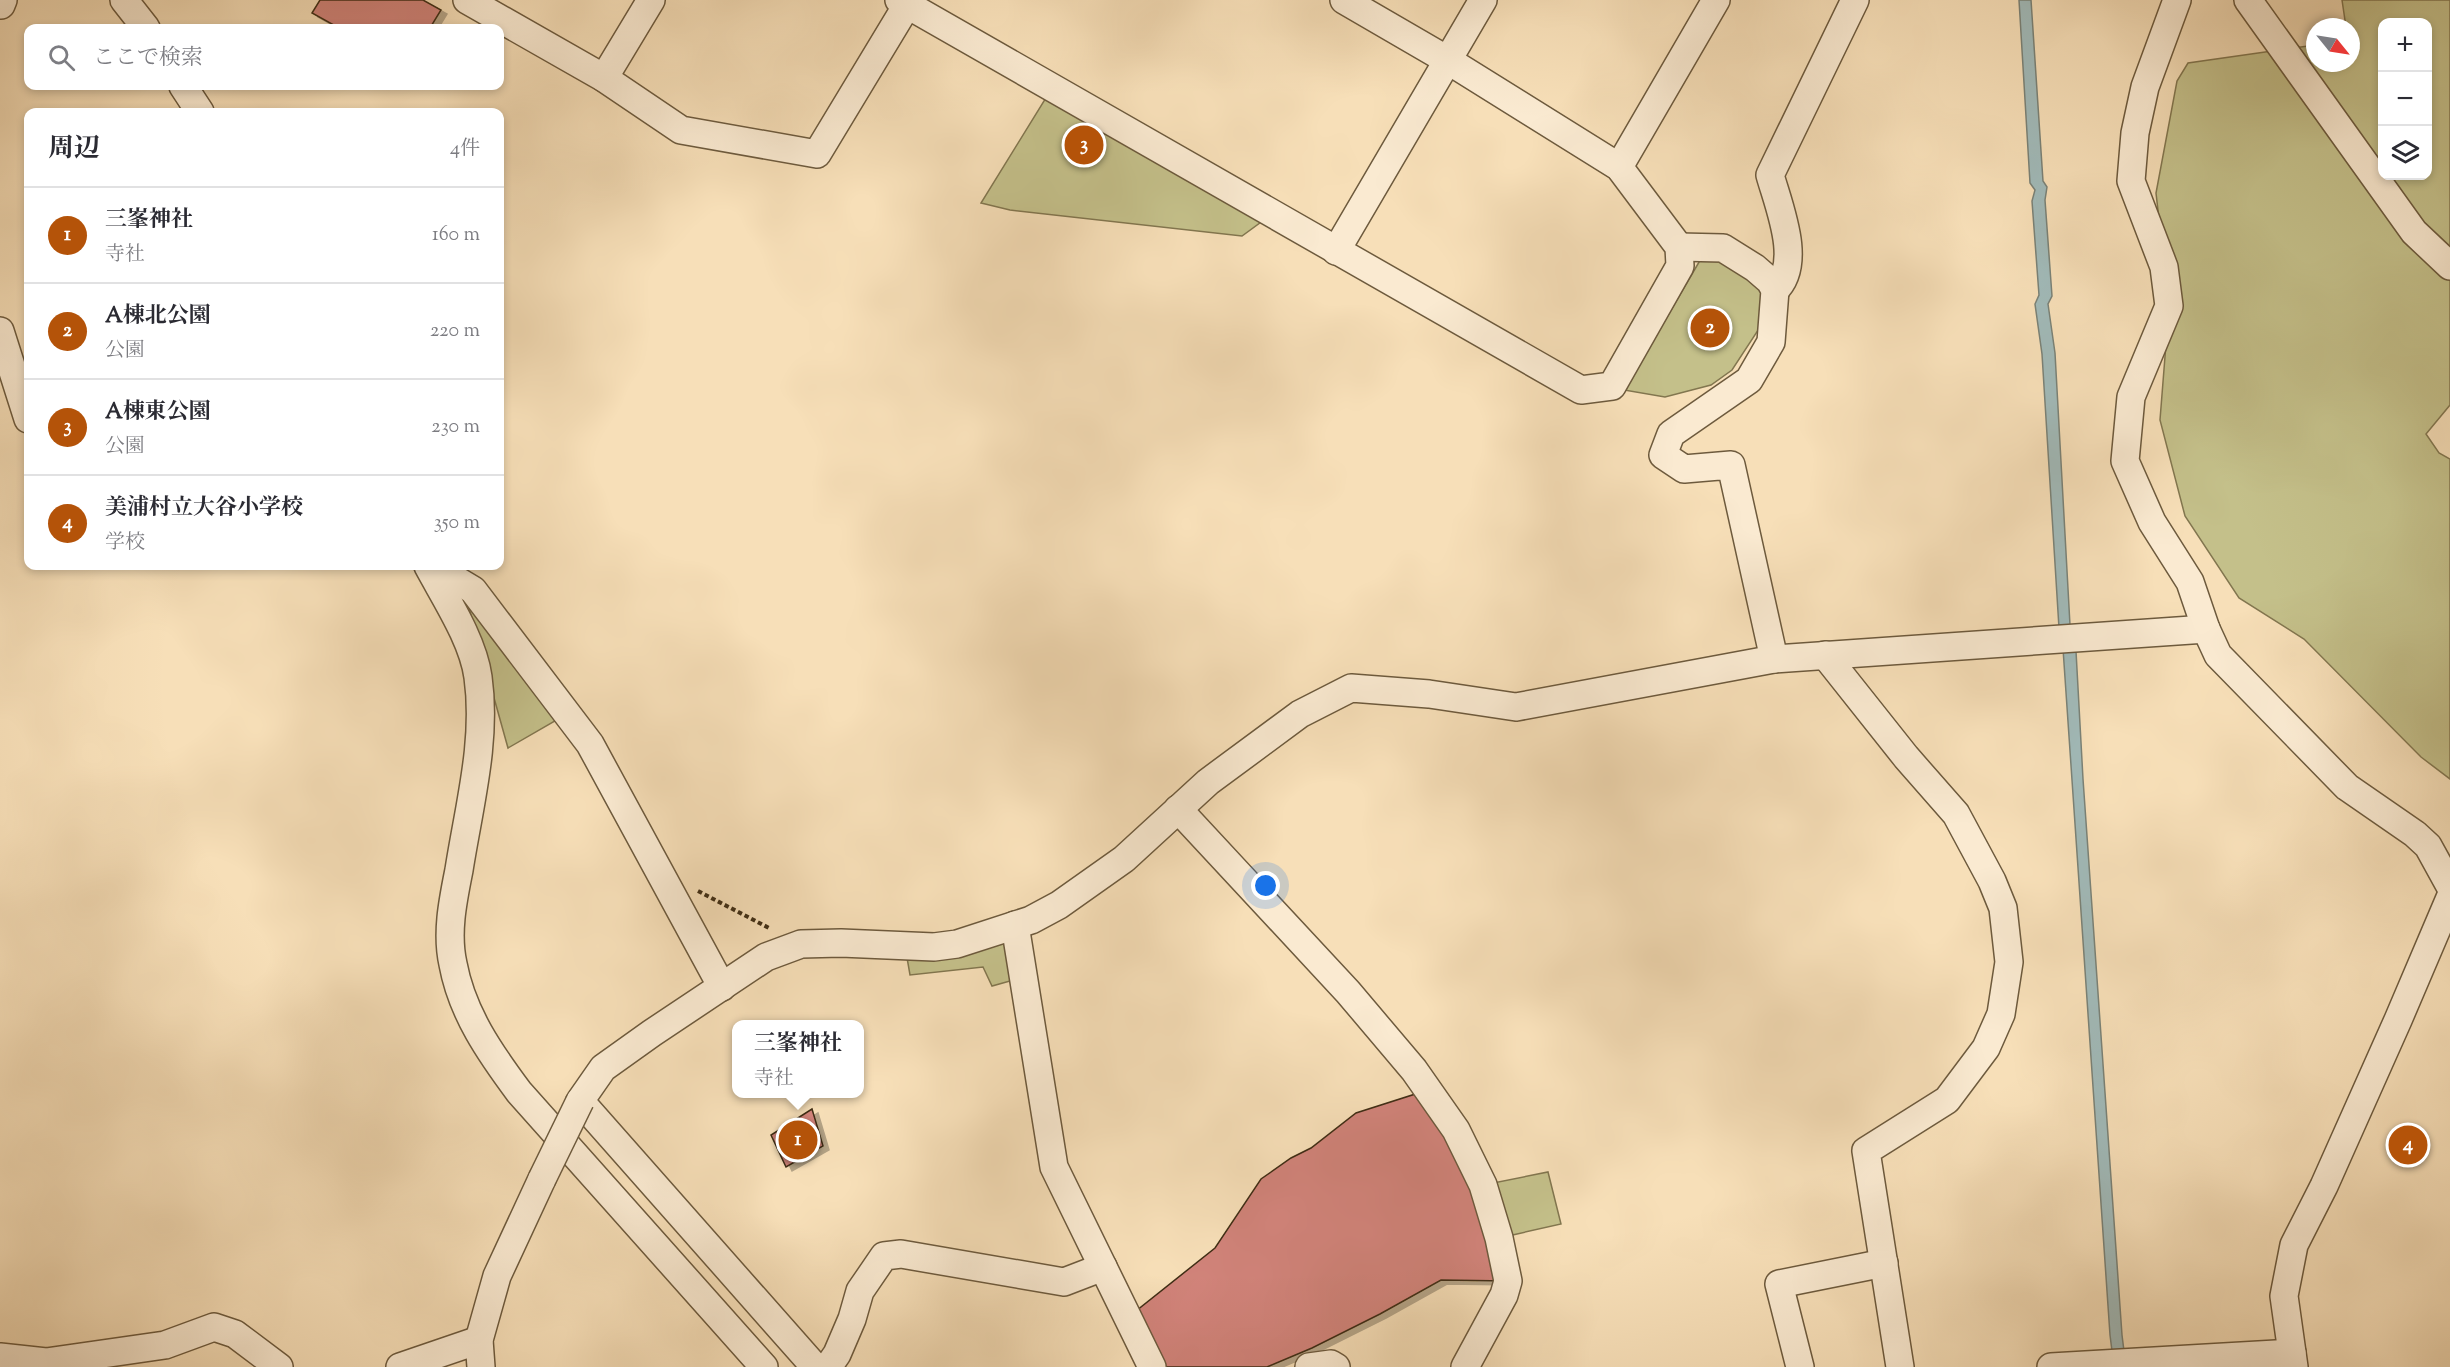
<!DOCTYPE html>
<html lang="ja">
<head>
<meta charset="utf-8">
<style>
  :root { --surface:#fff; --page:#f2f2f3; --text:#2b2b33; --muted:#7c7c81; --line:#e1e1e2; --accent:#b45309 }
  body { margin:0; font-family:"Sorts Mill Goudy","Noto Serif JP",serif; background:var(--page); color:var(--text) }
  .controls { position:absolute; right:18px; top:18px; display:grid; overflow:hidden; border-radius:12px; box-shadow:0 3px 9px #0003 }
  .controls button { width:54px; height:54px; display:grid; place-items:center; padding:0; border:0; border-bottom:2px solid var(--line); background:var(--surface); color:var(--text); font:30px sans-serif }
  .compass { position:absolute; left:2306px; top:18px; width:54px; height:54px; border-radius:50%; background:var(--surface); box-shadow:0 3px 9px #0003; rotate:120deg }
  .you { position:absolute; left:1266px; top:886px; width:21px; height:21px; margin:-15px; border:4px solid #fff; border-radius:50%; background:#1a73e8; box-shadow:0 0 0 9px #1a73e833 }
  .badge { display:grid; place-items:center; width:39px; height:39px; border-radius:50%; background:var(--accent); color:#fff; font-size:20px; font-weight:700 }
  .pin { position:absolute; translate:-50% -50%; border:3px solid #fff; box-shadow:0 2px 6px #0006 }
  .popup { position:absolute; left:732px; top:1020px; width:132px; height:78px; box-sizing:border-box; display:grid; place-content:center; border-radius:12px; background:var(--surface); filter:drop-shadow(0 2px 4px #0005); font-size:20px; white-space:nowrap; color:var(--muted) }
  .popup b { font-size:22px; color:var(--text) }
  .popup::after { content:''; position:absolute; left:50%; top:100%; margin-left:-12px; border:12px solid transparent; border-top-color:var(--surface) }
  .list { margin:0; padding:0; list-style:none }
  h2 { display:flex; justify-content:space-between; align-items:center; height:78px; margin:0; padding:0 24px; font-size:26px }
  h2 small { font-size:20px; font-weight:400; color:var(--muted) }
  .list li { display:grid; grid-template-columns:39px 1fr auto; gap:18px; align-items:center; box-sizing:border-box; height:96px; padding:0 24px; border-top:2px solid var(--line) }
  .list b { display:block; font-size:22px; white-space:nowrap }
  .list p { margin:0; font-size:20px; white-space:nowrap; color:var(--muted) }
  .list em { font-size:20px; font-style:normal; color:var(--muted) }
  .icon { flex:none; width:33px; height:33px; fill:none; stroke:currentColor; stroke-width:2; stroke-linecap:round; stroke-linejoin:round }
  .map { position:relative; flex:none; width:2450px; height:1367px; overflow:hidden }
  .search { position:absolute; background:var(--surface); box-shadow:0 3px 9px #0003; left:24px; top:24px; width:480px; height:66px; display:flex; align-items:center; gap:15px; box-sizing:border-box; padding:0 21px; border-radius:12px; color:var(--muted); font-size:22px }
  .panel { position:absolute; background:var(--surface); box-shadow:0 3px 9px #0003; left:24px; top:108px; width:480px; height:462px; border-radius:12px }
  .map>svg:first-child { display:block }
  .green { fill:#c4c08a; stroke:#82764f; stroke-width:1.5; fill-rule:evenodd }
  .water { fill:#a1bab9; stroke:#7a8277; stroke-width:1.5 }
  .building { fill:#d1837a; stroke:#3f2d14; stroke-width:1.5; filter:url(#shadow) }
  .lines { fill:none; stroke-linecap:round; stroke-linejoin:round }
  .minor-casing { stroke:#6d5a3d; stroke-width:30 }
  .path { stroke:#3f2d14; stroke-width:4; stroke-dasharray:4.5 3; stroke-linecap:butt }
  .minor { stroke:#faead1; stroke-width:27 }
  .minor-bridge-casing { stroke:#6d5a3d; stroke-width:30; stroke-linecap:butt }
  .minor-bridge { stroke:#faead1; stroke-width:27 }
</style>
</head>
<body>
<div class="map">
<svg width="2450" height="1367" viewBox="0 0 2450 1367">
  <defs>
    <filter id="shadow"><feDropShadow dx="6" dy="4" stdDeviation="0" flood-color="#0004"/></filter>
  </defs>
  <rect width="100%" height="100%" fill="#f7dfb8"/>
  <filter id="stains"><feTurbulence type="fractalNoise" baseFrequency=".00333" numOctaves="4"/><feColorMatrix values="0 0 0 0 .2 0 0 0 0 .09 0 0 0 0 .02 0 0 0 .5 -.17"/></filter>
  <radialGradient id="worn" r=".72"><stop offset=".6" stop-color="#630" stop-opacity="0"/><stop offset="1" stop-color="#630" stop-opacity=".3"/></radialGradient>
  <g class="green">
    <path d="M2342 0H2450V405L2426 434 2439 453 2450 459V779L2421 757 2304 639 2239 598 2185 516 2160 420 2169 306 2156 193 2177 81 2188 63 2315 45V63H2351V27H2346ZM2382 22H2428V176H2382Z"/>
    <path d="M1052 88 1272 214 1242 236 1010 210 981 203Z"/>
    <path d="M1719 255 1755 273 1770 312 1732 370 1711 385 1665 397 1624 390 1702 257Z"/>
    <path d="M469 608 488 610 567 714 508 748Z"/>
    <path d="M1015 925 1024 977 992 986 983 967 910 975 905 946Z"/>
    <path d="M1548 1172 1561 1224 1499 1238 1483 1185Z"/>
  </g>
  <path class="water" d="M2019 0H2031L2043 181 2047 187 2045 200 2052 296 2048 304 2055 353 2070 625 2075 633 2083 779 2122 1335 2126 1367H2114L2110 1335 2062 634 2059 628 2042 354 2035 304 2039 295 2032 201 2035 190 2030 183Z"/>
  <g class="building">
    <path d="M320 0H423L441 10 430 28H339L312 13Z"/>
    <path d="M1428 1090 1456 1130 1508 1281 1441 1280 1380 1314 1312 1348 1267 1367H1162L1136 1311 1215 1248 1261 1179 1291 1158 1311 1148 1356 1113Z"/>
    <path d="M812 1109 823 1146 786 1167 771 1135Z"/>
  </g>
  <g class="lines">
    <g class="minor-casing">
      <g id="minor">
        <path d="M124 0 146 28"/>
        <path d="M467 0 604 78 681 130 817 154 907 5"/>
        <path d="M899 0 1581 390 1612 386 1680 266 1679 247 1619 167 1449 61 1344 0"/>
        <path d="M2177 0 2145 87 2135 133 2131 181 2164 267 2169 306 2131 397 2125 461 2152 522 2190 582 2206 629 2218 655 2347 787 2415 834 2428 846 2450 886"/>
        <path d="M2248 0 2414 232 2450 266"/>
        <path d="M1 5 3 0"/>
        <path d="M604 78 651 0"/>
        <path d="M183 86 200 112"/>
        <path d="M1619 167 1716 0"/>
        <path d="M1679 247 1723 248 1755 268 1770 281 1775 290 1771 342 1749 380 1671 434 1663 455 1684 469 1731 465 1774 659"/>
        <path d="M1336 251 1483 0"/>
        <path d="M1775 290C1803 264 1779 207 1770 175L1855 0"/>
        <path d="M0 331 28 419"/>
        <path d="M428 566C445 598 473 640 478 677 487 741 469 806 459 870 453 900 446 933 453 964 462 1013 490 1053 519 1092L764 1367"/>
        <path d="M433 566 473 590 590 744 722 987"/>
        <path d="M1825 655 1906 757 1956 814 1992 881 2003 908 2009 962 2001 1014 1986 1048 1947 1100 1866 1151 1900 1367"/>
        <path d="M1178 809 1348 992 1414 1070 1456 1130 1483 1185 1499 1238 1508 1281 1504 1295 1465 1367"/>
        <path d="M1015 925 1054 1167 1152 1367"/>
        <path d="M0 1357 46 1362 165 1345 214 1327 235 1334 279 1367"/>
        <path d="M400 1367 479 1340"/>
        <path d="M481 1367 479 1340 497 1276 542 1179"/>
        <path d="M815 1367 580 1101 603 1068 652 1033 766 957 801 944 841 943 934 947 957 944 1031 920 1059 905 1124 859 1208 782 1300 714 1351 688 1429 694 1516 707 1774 659 2206 629"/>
        <path d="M828 1367 837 1354 852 1319 860 1291 884 1256 901 1254 1064 1282 1103 1267"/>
        <path d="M1309 1367 1331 1364 1336 1367"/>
        <path d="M1800 1367 1779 1284 1884 1263"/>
        <path d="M2051 1367 2292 1353"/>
        <path d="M2294 1367 2284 1296 2294 1245 2324 1186 2398 1020 2450 898"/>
      </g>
    </g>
    <path class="path" d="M698 891 771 929"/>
    <use href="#minor" class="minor"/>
    <g class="minor-bridge-casing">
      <path id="minor-bridge" d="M542 1179 580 1101"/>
    </g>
    <use href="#minor-bridge" class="minor-bridge"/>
  </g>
  <rect width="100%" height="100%" filter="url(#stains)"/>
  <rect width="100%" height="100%" fill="url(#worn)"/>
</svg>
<div class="controls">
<button>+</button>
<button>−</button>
<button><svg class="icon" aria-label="layers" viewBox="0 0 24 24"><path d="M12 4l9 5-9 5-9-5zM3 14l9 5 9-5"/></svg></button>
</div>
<svg class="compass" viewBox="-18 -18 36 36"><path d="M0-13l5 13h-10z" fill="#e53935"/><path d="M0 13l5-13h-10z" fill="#7c7c81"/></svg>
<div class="you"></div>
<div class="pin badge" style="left:798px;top:1140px">1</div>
<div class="popup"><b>三峯神社</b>寺社</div>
<div class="pin badge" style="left:1710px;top:328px">2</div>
<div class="pin badge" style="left:1084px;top:145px">3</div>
<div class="pin badge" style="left:2408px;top:1145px">4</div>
<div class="search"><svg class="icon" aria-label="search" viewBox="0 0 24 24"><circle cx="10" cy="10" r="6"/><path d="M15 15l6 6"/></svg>ここで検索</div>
<section class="panel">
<h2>周辺<small>4件</small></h2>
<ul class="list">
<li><span class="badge">1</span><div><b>三峯神社</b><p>寺社</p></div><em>160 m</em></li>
<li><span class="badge">2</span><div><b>A棟北公園</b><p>公園</p></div><em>220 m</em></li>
<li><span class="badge">3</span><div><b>A棟東公園</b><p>公園</p></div><em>230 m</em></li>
<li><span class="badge">4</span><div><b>美浦村立大谷小学校</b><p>学校</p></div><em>350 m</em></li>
</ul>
</section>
</div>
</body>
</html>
